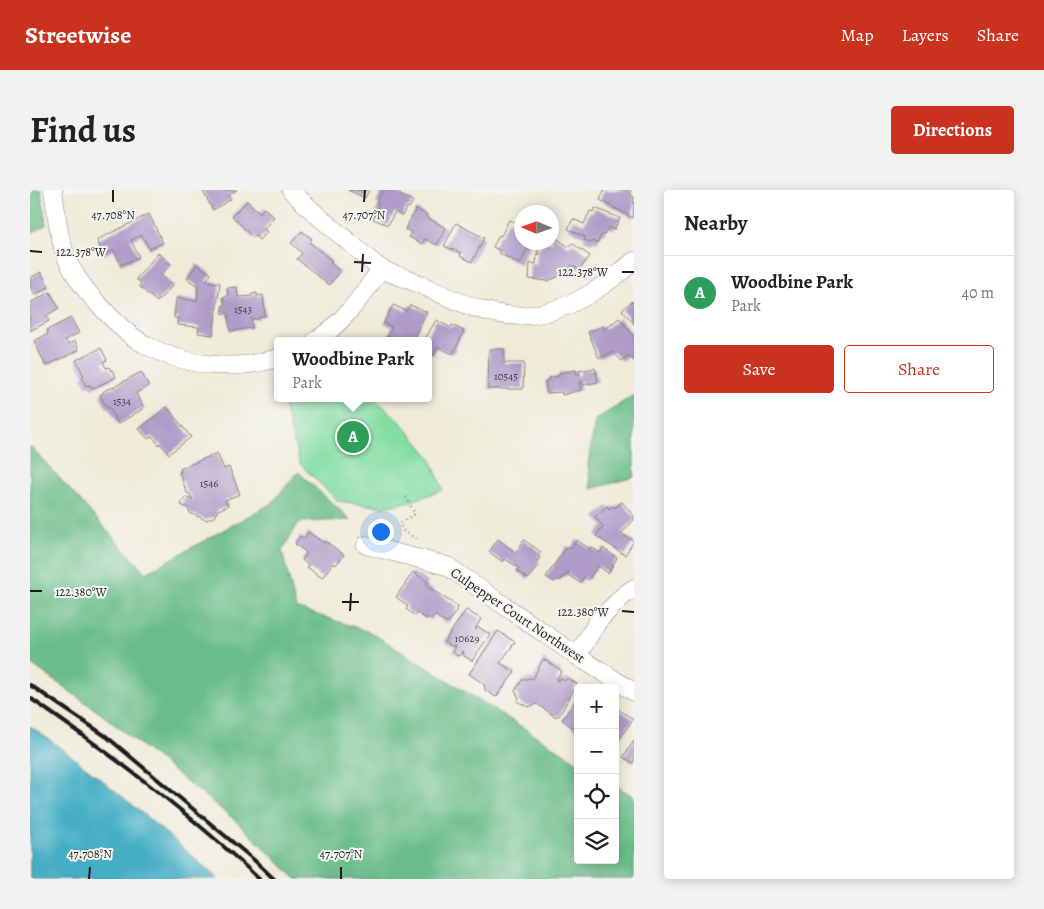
<!DOCTYPE html>
<html lang="en">
<head>
<meta charset="utf-8">
<style>
  :root { --surface:#fff; --page:#f2f2f2; --text:#222; --muted:#767676; --line:#e0e0e0; --accent:#c8321e }
  body { margin:0; font-family:Alegreya,serif; background:var(--page); color:var(--text) }
  .controls { position:absolute; right:15px; bottom:15px; display:grid; overflow:hidden; border-radius:5px; box-shadow:0 2px 12px #0003 }
  .controls button { width:45px; height:45px; display:grid; place-items:center; padding:0; border:0; border-bottom:1px solid var(--line); background:var(--surface); color:var(--text); font:25px sans-serif }
  .compass { position:absolute; left:484px; top:15px; width:45px; height:45px; border-radius:50%; background:var(--surface); box-shadow:0 2px 12px #0003; rotate:272deg }
  .you { position:absolute; left:350px; top:341px; width:18px; height:18px; margin:-12px; border:4px solid #fff; border-radius:50%; background:#1a73e8; box-shadow:0 0 0 8px #1a73e833 }
  .badge { display:grid; place-items:center; width:32px; height:32px; border-radius:50%; background:var(--accent); color:#fff; font-size:16px; font-weight:700 }
  .pin { position:absolute; translate:-50% -50%; border:2px solid #fff; box-shadow:0 1px 5px #0006 }
  .popup { position:absolute; left:244px; top:147px; width:158px; height:65px; box-sizing:border-box; display:grid; place-content:center; border-radius:5px; background:var(--surface); filter:drop-shadow(0 1px 4px #0005); font-size:16px; white-space:nowrap; color:var(--muted) }
  .popup b { font-size:19px; color:var(--text) }
  .popup::after { content:''; position:absolute; left:50%; top:100%; margin-left:-10px; border:10px solid transparent; border-top-color:var(--surface) }
  .list { margin:0; padding:0; list-style:none }
  h2 { display:flex; justify-content:space-between; align-items:center; height:65px; margin:0; padding:0 20px; font-size:21px }
  h2 small { font-size:16px; font-weight:400; color:var(--muted) }
  .list li { display:grid; grid-template-columns:32px 1fr auto; gap:15px; align-items:center; box-sizing:border-box; height:75px; padding:0 20px; border-top:1px solid var(--line) }
  .list b { display:block; font-size:19px; white-space:nowrap }
  .list p { margin:0; font-size:16px; white-space:nowrap; color:var(--muted) }
  .list em { font-size:16px; font-style:normal; color:var(--muted) }
  .actions { display:flex; gap:10px; padding:15px 20px }
  .actions a { flex:1; padding:11px 0; border:1px solid var(--accent); border-radius:5px; text-align:center; font-size:18px; color:var(--accent) }
  .actions .main { background:var(--accent); color:#fff }
  .icon { flex:none; width:28px; height:28px; fill:none; stroke:currentColor; stroke-width:2; stroke-linecap:round; stroke-linejoin:round }
  .map { position:relative; flex:none; width:604px; height:689px; overflow:hidden; border-radius:5px }
  header { display:flex; align-items:center; gap:30px; box-sizing:border-box; height:70px; padding:0 25px; background:var(--accent); color:#fff }
  header strong { font-size:24px }
  nav { display:flex; gap:28px; margin-inline-start:auto; font-size:18px }
  .intro { display:flex; align-items:center; justify-content:space-between; box-sizing:border-box; height:120px; padding:0 30px }
  h1 { margin:0; font-size:35px }
  .button { padding:12px 22px; border-radius:5px; background:var(--accent); color:#fff; font-size:18px; font-weight:700 }
  main { display:flex; gap:30px; padding:0 30px }
  aside { flex:1; background:var(--surface); border-radius:5px; box-shadow:0 2px 12px #0003 }
  .map>svg:first-child { display:block }
  .green { fill:#83dea4; stroke:#507d60 }
  .forest { fill:#6abd8a; stroke:#436c53 }
  .water { fill:#45aec4; stroke:#306570 }
  .building { fill:#b09bc9 }
  .lines { fill:none; stroke-linecap:round; stroke-linejoin:round }
  .street-casing { stroke:#86847a; stroke-width:19 }
  .path { stroke:#86847a; stroke-width:2.5; stroke-dasharray:1 4; stroke-linecap:butt }
  .street { stroke:#fff; stroke-width:18 }
  .rail { stroke:#1c1c1c; stroke-width:4 }
  .ticks { fill:none; stroke:#1c1c1c; stroke-width:2 }
  .labels { text-anchor:middle; stroke-width:4; stroke-linejoin:round; paint-order:stroke }
  .number-label { font-size:11px; fill:#413c47 }
  .street-label { font-size:14px; fill:#1c1c1c; stroke:#f6f6f2 }
  .ticks-label { font-size:12px; text-anchor:middle; fill:#1c1c1c; stroke:#f6f6f2; stroke-width:4; stroke-linejoin:round; paint-order:stroke }
</style>
</head>
<body>
<header>
<strong>Streetwise</strong>
<nav><a>Map</a><a>Layers</a><a>Share</a></nav>
</header>
<div class="intro"><h1>Find us</h1><a class="button">Directions</a></div>
<main>
<div class="map">
<svg width="604" height="689" viewBox="0 0 604 689">
  <rect width="100%" height="100%" fill="#f6f6f2"/>
  <filter id="ink" filterUnits="userSpaceOnUse"><feTurbulence type="fractalNoise" baseFrequency=".02" numOctaves="2"/><feDisplacementMap in="SourceGraphic" scale="10" xChannelSelector="R" yChannelSelector="G"/><feConvolveMatrix kernelMatrix="1 2 1 2 8 2 1 2 1" color-interpolation-filters="sRGB"/></filter>
  <filter id="wash" filterUnits="userSpaceOnUse"><feTurbulence type="fractalNoise" baseFrequency=".0096" numOctaves="4" result="noise"/><feDisplacementMap in="SourceGraphic" scale="20" xChannelSelector="R" yChannelSelector="G"/><feGaussianBlur stdDeviation="1.12" result="paint"/><feColorMatrix in="noise" values="0 0 0 0 0 0 0 0 0 0 0 0 0 0 0 0 0 1.4 0 .05"/><feComposite in="paint" operator="in"/></filter>
  <g filter="url(#wash)">
    <rect width="100%" height="100%" fill="#efebd8"/>
    <path class="green" d="M252 208H343L367 228 400 267 413 300 381 311 355 317 308 311 270 274Z"/>
    <g class="forest">
      <path d="M0 0H11L16 35 0 44Z"/>
      <path d="M604 205V287L561 299 558 274 565 230Z"/>
      <path d="M0 256 116 383 242 313 268 282 321 330 269 332 252 361 266 418 340 442 548 572V670H585V595L604 607V689H266L205 630 70 523 0 473Z"/>
    </g>
    <path class="water" d="M0 536C66 582 127 635 188 689H0Z"/>
    <g id="blocks">
      <g class="building">
        <path d="M172 0H207L198 5 201 9 183 20Z"/>
        <path d="M318 0H339L335 8Z"/>
        <path d="M353 0H370V5L383 11 379 18 377 17 372 26 365 22 358 35 343 29 349 14 346 13Z"/>
        <path d="M574 0H601L600 4 604 7 603 28 570 10Z"/>
        <path d="M217 11 230 23 234 18 244 27 234 39 237 42 229 50 225 46 223 48 202 26Z"/>
        <path d="M565 18 590 28 584 40 578 37 574 45 572 44 567 53 563 51 562 53 554 50 555 47 538 39 543 29 554 34 560 21 563 22Z"/>
        <path d="M386 19 397 25 396 27 416 38 407 55 395 49 392 54 379 47 381 42 375 39Z"/>
        <path d="M119 24 133 53 119 59 112 45 101 50 109 67 91 75 84 60 74 65 67 50Z"/>
        <path d="M479 30 492 35V52H501L490 74 469 63 470 61 463 57 469 45 471 46Z"/>
        <path d="M426 33 454 48 442 72 430 66 431 63 414 56Z"/>
        <path d="M272 41 282 49 279 52 302 71 300 73 310 82 299 95 267 69 272 63 261 53Z"/>
        <path d="M522 45 539 57 542 53 560 66 549 80 542 75 536 83 518 91 499 89 500 73 506 74 507 64H510L507 62 514 52H522Z"/>
        <path d="M128 63 141 74 131 85 143 95 127 112 109 96 111 93 106 89Z"/>
        <path d="M167 74 181 84 176 91 190 93 183 145 168 143 169 137 147 135 148 128H144L146 108 167 111 168 96 157 89Z"/>
        <path d="M11 82 19 97 5 105 0 96V88Z"/>
        <path d="M207 97 208 107 222 106V104L227 103V106L233 105 235 126 229 127V129H221L222 138 200 141 198 123 193 124 192 116 195 115 193 107 198 106 197 98Z"/>
        <path d="M20 102 29 118 16 126 19 131 0 141V113Z"/>
        <path d="M602 111 604 114V134L592 120Z"/>
        <path d="M363 115 376 121 380 115 397 122 382 151 372 147 370 151 356 150 362 137 354 133Z"/>
        <path d="M41 128 49 143 35 150 38 154 45 151 49 160 16 176 4 151 18 144 17 140Z"/>
        <path d="M589 128 604 146 603 171 598 165 592 171 583 162 569 168 558 142 573 136 574 139 577 138Z"/>
        <path d="M406 130 421 138 422 135 434 141 423 164 407 157 404 165 398 162V151H394Z"/>
        <path d="M71 158 77 170 73 172 76 178 79 177 81 181 82 180 86 187 62 199 60 195 56 196 52 187 54 186 46 170Z"/>
        <path d="M459 159H474V173H494L493 199H458Z"/>
        <path d="M565 178 568 192 553 195 552 191 549 192 551 200 532 205V202L517 203 515 191 519 190 518 188 529 186V183L546 180 547 186 550 185 549 181Z"/>
        <path d="M111 182 119 196 106 203 114 218 88 234 79 217 77 218 70 205 73 203V202L79 198 80 199Z"/>
        <path d="M137 217 161 247 139 264 130 253 129 255 122 246 118 249 109 239Z"/>
        <path d="M187 263 194 279 199 277 210 304 195 310 198 316 188 320 184 327 176 330 160 323 158 318 151 315 155 307 163 310 160 304 157 303 149 282H151L150 279Z"/>
        <path d="M592 312 604 326V330L591 344 604 351 595 365 566 346 573 336 565 327 577 316 579 319 583 316 585 318Z"/>
        <path d="M278 342 294 353 295 351 314 365 306 375 303 373 292 388 277 377 279 375 272 370 277 363 265 354 270 346 274 349Z"/>
        <path d="M468 349 486 363 494 350 511 362 508 366 510 367 507 372 509 374 498 389 487 381 489 378 475 369 473 372 459 362Z"/>
        <path d="M547 350 560 359 561 357 570 363 573 358 587 368 578 383 568 376 558 390 554 387 550 393 538 385 539 381 535 387 533 386 530 391 527 389 524 392 516 387 537 356 541 358Z"/>
        <path d="M383 382 398 392 396 396 427 416 428 418 418 433 416 432 415 433 405 425 401 430 397 427 396 429 387 423 385 426 376 419 378 416 366 407Z"/>
        <path d="M436 420 451 429 445 439 446 440 448 437 460 444 442 471 433 465 434 463 432 461 429 466 426 465 422 461 425 457 424 455 423 457 414 452Z"/>
        <path d="M468 441 485 452 470 473 485 482 466 507 455 500 454 494 439 484Z"/>
        <path d="M513 469 532 481 526 490 528 491 530 488 535 491 537 488 547 494 529 526 528 525 526 527 507 514 498 517 487 511 489 508 485 501 492 490 500 488 503 489Z"/>
        <path d="M548 507V541L532 530Z"/>
        <path d="M585 517 603 529 585 556Z"/>
        <path d="M604 551V572L603 573 593 567Z"/>
      </g>
    </g>
  </g>
  <g filter="url(#ink)">
    <use href="#blocks" fill-opacity="0" stroke="#86847a" stroke-width="1"/>
    <g class="lines">
      <g class="street-casing">
        <g id="street">
          <path d="M23 0C27 24 28 49 38 71 46 89 60 106 74 120 87 134 101 148 118 156 157 177 206 181 248 168"/>
          <path d="M261 0C279 19 298 35 318 51 328 60 339 70 350 78 359 84 372 86 382 91 420 107 458 130 501 125 540 121 575 96 604 71"/>
          <path d="M285 151C314 133 332 105 351 79"/>
          <path d="M336 355 417 376 547 466 604 502"/>
          <path d="M547 466 568 431 594 405 604 398"/>
        </g>
      </g>
      <path class="path" d="M376 307 385 324 370 333 372 340 389 351"/>
      <use href="#street" class="street"/>
      <g class="rail">
        <path d="M0 495 77 547 224 670 244 689"/>
        <path d="M0 508C79 563 159 622 229 689"/>
      </g>
    </g>
  </g>
  <path class="ticks" d="M83 12V0M334 12 335 0M0 61 12 62M324 72 341 73M332 82 333 64M592 82H604M0 401H12M312 412H329M320 421 321 403M592 421 604 422M59 689 60 677M311 689V677"/>
  <g class="labels">
    <g class="number-label">
      <text x="213" y="123">1543</text>
      <text x="476" y="190">10545</text>
      <text x="92" y="215">1534</text>
      <text x="179" y="297">1546</text>
      <text x="437" y="452">10629</text>
    </g>
    <g class="street-label">
      <text transform="translate(488 425) rotate(34)" y="5">Culpepper Court Northwest</text>
    </g>
  </g>
  <g class="ticks-label">
    <text x="83" y="29">47.708°N</text>
    <text x="334" y="29">47.707°N</text>
    <text x="51" y="66">122.378°W</text>
    <text x="553" y="86">122.378°W</text>
    <text x="51" y="406">122.380°W</text>
    <text x="553" y="426">122.380°W</text>
    <text x="60" y="668">47.708°N</text>
    <text x="311" y="668">47.707°N</text>
  </g>
</svg>
<div class="controls">
<button>+</button>
<button>−</button>
<button><svg class="icon" aria-label="locate" viewBox="0 0 24 24"><circle cx="12" cy="12" r="6"/><path d="M12 2v4M12 18v4M2 12h4M18 12h4"/></svg></button>
<button><svg class="icon" aria-label="layers" viewBox="0 0 24 24"><path d="M12 4l9 5-9 5-9-5zM3 14l9 5 9-5"/></svg></button>
</div>
<svg class="compass" viewBox="-18 -18 36 36"><path d="M0-13l5 13h-10z" fill="#e53935"/><path d="M0 13l5-13h-10z" fill="#767676"/></svg>
<div class="you"></div>
<div class="pin badge" style="left:323px;top:247px;background:#2e9e5b">A</div>
<div class="popup"><b>Woodbine Park</b>Park</div>
</div>
<aside>
<h2>Nearby<small></small></h2>
<ul class="list">
<li><span class="badge" style="background:#2e9e5b">A</span><div><b>Woodbine Park</b><p>Park</p></div><em>40 m</em></li>
</ul>
<div class="actions"><a class="main">Save</a><a>Share</a></div>
</aside>
</main>
</body>
</html>
